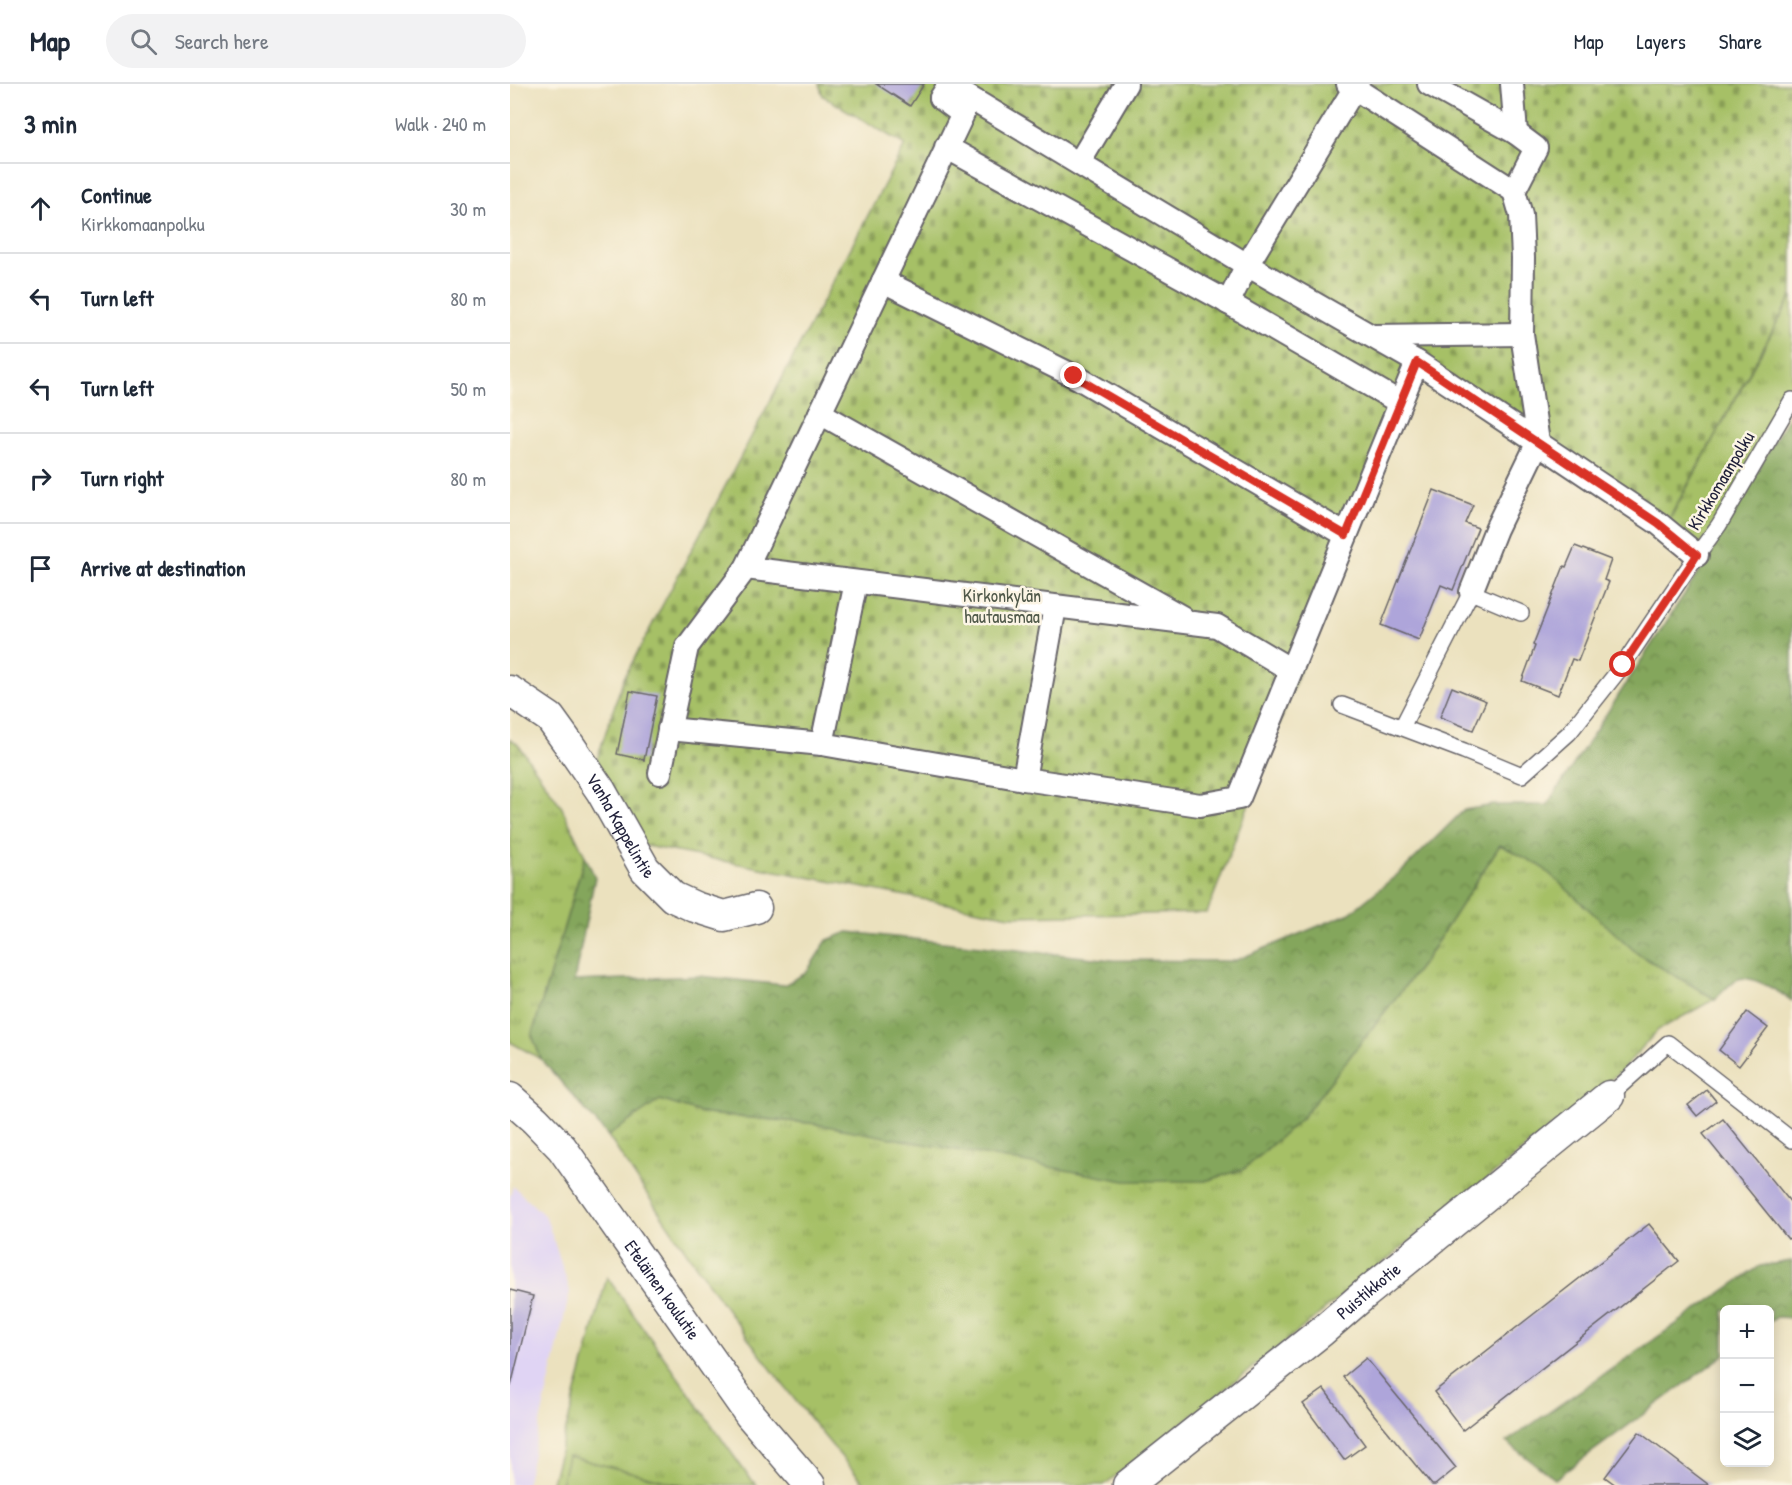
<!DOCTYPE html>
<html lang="en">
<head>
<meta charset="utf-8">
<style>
  :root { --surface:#fff; --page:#f2f2f3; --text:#1f2937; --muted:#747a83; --line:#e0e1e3 }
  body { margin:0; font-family:"Patrick Hand",sans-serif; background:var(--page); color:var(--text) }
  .controls { position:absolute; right:18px; bottom:18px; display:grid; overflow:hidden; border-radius:9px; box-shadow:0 3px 15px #0003 }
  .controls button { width:54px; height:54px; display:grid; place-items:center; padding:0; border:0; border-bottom:2px solid var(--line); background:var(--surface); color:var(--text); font:30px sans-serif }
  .stop { position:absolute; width:18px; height:18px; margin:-14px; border:4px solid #d93025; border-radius:50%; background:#fff }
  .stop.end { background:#d93025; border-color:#fff; box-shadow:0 2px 6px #0008 }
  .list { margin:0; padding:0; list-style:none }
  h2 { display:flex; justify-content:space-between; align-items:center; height:78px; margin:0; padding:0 24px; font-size:26px }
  h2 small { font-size:20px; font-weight:400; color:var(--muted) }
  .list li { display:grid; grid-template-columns:39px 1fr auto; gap:18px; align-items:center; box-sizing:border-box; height:90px; padding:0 24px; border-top:2px solid var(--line) }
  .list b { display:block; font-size:22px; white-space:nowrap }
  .list p { margin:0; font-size:20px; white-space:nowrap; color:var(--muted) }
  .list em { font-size:20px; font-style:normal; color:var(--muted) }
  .icon { flex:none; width:33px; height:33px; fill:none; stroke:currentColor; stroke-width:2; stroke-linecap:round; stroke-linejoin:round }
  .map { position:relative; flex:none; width:1282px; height:1401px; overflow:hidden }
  header { display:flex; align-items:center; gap:36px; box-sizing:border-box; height:84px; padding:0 30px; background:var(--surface); border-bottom:2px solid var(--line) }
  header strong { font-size:28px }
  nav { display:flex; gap:33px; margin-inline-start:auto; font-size:21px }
  .search { width:420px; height:54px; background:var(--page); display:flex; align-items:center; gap:15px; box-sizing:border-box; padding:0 21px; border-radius:33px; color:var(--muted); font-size:22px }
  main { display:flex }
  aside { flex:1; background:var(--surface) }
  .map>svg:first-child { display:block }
  .built { fill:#e0d4f4 }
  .grass { fill:url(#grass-tufts); stroke:#647150; stroke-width:1.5 }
  .forest { fill:url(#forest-crowns); stroke:#53644b; stroke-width:1.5 }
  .cemetery { fill:url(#cemetery-stones); stroke:#647150; stroke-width:1.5 }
  .pitch { fill:#a6c066; stroke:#647150; stroke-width:1.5 }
  .building { fill:#aea5da }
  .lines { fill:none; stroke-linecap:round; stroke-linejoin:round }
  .service-casing { stroke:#686569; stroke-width:18 }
  .pedestrian-casing { stroke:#686569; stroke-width:26 }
  .minor-casing { stroke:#686569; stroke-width:33 }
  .service { stroke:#fff; stroke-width:15 }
  .pedestrian { stroke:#fff; stroke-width:22 }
  .minor { stroke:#fff; stroke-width:30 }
  .route { stroke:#d93025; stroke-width:8 }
  .labels { text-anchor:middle; stroke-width:5; stroke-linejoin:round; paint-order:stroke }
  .street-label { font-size:18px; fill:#22223b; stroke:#fcf5e5 }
  .park-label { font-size:18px; fill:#50594a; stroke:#fcf5e5 }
</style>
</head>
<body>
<header>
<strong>Map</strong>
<div class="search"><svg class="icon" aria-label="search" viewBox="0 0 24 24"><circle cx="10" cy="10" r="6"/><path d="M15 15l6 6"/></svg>Search here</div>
<nav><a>Map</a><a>Layers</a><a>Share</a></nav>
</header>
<main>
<aside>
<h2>3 min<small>Walk · 240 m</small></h2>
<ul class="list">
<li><svg class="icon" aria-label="ahead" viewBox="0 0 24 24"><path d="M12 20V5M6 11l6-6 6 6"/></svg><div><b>Continue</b><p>Kirkkomaanpolku</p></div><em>30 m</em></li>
<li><svg class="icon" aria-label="left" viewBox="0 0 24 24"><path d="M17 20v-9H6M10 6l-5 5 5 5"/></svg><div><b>Turn left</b></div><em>80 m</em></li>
<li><svg class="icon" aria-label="left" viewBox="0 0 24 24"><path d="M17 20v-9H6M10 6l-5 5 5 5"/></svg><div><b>Turn left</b></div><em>50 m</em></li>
<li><svg class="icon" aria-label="right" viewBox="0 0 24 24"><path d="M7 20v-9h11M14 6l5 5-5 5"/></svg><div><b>Turn right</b></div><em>80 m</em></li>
<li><svg class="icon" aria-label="arrive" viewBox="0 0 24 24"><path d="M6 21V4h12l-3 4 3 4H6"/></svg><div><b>Arrive at destination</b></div></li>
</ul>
</aside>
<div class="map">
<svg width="1282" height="1401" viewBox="0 0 1282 1401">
  <defs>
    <pattern id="grass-tufts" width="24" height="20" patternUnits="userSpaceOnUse" patternTransform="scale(1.5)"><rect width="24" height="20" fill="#a6c066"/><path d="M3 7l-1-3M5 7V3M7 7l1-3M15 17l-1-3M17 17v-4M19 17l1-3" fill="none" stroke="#879c55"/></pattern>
    <pattern id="forest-crowns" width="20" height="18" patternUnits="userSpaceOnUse" patternTransform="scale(1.5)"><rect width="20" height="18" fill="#84a65b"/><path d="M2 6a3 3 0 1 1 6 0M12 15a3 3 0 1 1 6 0" fill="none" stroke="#6c874c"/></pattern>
    <pattern id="cemetery-stones" width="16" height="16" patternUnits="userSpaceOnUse" patternTransform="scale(1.5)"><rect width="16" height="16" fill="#a6c066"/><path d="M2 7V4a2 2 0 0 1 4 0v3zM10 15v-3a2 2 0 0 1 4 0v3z" fill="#879c55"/></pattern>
  </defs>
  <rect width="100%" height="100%" fill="#fcf5e5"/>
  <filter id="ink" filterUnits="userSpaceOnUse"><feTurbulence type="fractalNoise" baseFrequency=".0167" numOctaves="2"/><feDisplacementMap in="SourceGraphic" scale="12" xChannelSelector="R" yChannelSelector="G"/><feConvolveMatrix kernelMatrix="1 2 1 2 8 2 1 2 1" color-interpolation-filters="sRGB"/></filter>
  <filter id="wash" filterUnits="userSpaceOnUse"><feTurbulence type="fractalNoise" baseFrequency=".008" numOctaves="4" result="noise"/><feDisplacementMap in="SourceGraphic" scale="24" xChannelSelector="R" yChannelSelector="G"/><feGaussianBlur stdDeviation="1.35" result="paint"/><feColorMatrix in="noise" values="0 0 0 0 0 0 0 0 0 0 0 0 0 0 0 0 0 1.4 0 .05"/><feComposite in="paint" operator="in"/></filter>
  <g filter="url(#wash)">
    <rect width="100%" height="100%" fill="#ebe1be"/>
    <path class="built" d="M3 1102 36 1133 60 1207 16 1401H0V1113Z"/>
    <g class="grass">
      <path d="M1282 212V316L1187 471 1155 444Z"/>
      <path d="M0 655 7 659 51 722 75 772 22 951 31 975 0 958Z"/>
      <path d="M990 760 1031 782 1128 870 1205 915 1148 946 1111 987 776 1257 594 1401H356C260 1293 178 1172 98 1052L150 1016 196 1030 300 1039 695 1097 734 1085 792 1034 916 875Z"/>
      <path d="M97 1193 238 1392 247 1401H41Z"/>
    </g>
    <g class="forest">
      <path d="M1282 326V917C1271 909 1239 888 1226 896 1219 900 1212 909 1205 915L1128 870 1031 782 990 761 916 875 792 1034 734 1085 695 1097H615L300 1039 196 1030 150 1016 98 1052 31 975 22 951 75 772 85 793 64 897 190 892 274 901 296 889 317 856 338 848 603 876 724 877 840 829 894 785 954 726 983 721H1037L1196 477Z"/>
      <path d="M1282 1177V1234L1267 1233 1260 1238V1226H1214V1271L1045 1395 996 1358 1250 1182Z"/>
    </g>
    <path class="cemetery" d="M309 0H1282V211L1155 442 905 287 697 829 500 832 131 761 86 678 113 596 395 61 313 12Z"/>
    <path class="pitch" d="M58 1372 171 1401H51Z"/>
    <g id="blocks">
      <g class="building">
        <path d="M366 0H414L400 22Z"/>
        <path d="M924 406 963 421 955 439 968 444 943 506 931 501 909 556 871 541Z"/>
        <path d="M1065 462 1101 476 1094 496 1099 498 1068 577 1062 575 1048 611 1012 597 1025 562 1023 561 1054 482 1056 483Z"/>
        <path d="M942 603 976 617 963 646 930 633Z"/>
        <path d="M120 607 147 612 134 676 107 670Z"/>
        <path d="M1237 928 1258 944 1229 982 1209 966Z"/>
        <path d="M1197 1006 1206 1017 1187 1032 1178 1021Z"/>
        <path d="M1213 1035 1282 1120V1153L1278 1155 1193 1050Z"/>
        <path d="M1139 1140 1169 1177 953 1346 924 1308Z"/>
        <path d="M0 1206 23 1212 1 1302H0Z"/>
        <path d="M856 1274 946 1384 925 1401H922L833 1293Z"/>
        <path d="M814 1305 855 1361 834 1376 793 1320Z"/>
        <path d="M1129 1348 1199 1401H1106L1095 1393Z"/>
      </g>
    </g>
  </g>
  <g filter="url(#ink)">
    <use href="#blocks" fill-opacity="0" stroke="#686569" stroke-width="1.5"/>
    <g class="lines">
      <g class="service-casing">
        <g id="service">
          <path d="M832 621 954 667 1012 691 1059 649 1113 581 1187 471 1209 441 1282 316"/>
          <path d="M892 643 961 508 1011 529"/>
          <path d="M1099 1012 1158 959 1282 1056"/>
        </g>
      </g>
      <g class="pedestrian-casing">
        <g id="pedestrian">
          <path d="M838 0 1004 107"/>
          <path d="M919 0 1006 49 1026 64 1004 107 1011 131 1013 174 1012 250 1028 358 986 445 961 508"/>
          <path d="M1002 0 1006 49"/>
          <path d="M431 14 450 8 737 181 907 278 1148 439 1187 471"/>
          <path d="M436 63 710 214 889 318"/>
          <path d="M569 79 616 0"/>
          <path d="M373 197 570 295 836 451"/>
          <path d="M718 219 737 181 847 0"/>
          <path d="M863 252 1012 250"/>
          <path d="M310 329 672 533"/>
          <path d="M236 484 707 542 781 586"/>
          <path d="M159 645 312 660 514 695 690 721 729 714 907 278"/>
          <path d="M312 660 346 498"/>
          <path d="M150 689 177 563 236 484 453 30 431 14 437 4"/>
          <path d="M514 695 545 523"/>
        </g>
      </g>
      <g class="minor-casing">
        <g id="minor">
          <path id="s1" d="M0 607 40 634 58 659 91 707 135 785 163 813 185 823 214 832 246 824"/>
          <path id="s2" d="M0 1014 25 1036 52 1064 240 1331 300 1401"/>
          <path id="s3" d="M618 1401 812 1247 856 1209 1099 1012"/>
        </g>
      </g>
      <use href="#service" class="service"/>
      <use href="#pedestrian" class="pedestrian"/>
      <use href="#minor" class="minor"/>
    </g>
  </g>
  <g class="lines" filter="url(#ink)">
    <path class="route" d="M564 292 836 451 907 278 1148 439 1187 471 1113 581"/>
  </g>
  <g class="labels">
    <g class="street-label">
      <text transform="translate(1211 397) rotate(-59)" y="6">Kirkkomaanpolku</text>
      <text dy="6" stroke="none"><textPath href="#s1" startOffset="177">Vanha Kappelintie</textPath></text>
      <text dy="6" stroke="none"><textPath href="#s2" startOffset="246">Eteläinen koulutie</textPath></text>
      <text dy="6" stroke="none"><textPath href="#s3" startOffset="309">Puistikkotie</textPath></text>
    </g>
    <g class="park-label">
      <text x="492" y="518">Kirkonkylän<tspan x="492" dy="21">hautausmaa</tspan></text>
    </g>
  </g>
</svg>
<div class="controls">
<button>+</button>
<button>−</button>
<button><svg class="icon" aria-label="layers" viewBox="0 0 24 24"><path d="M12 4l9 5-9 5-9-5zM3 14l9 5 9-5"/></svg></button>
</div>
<div class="stop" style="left:1113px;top:581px"></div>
<div class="stop end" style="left:564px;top:292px"></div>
</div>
</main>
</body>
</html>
